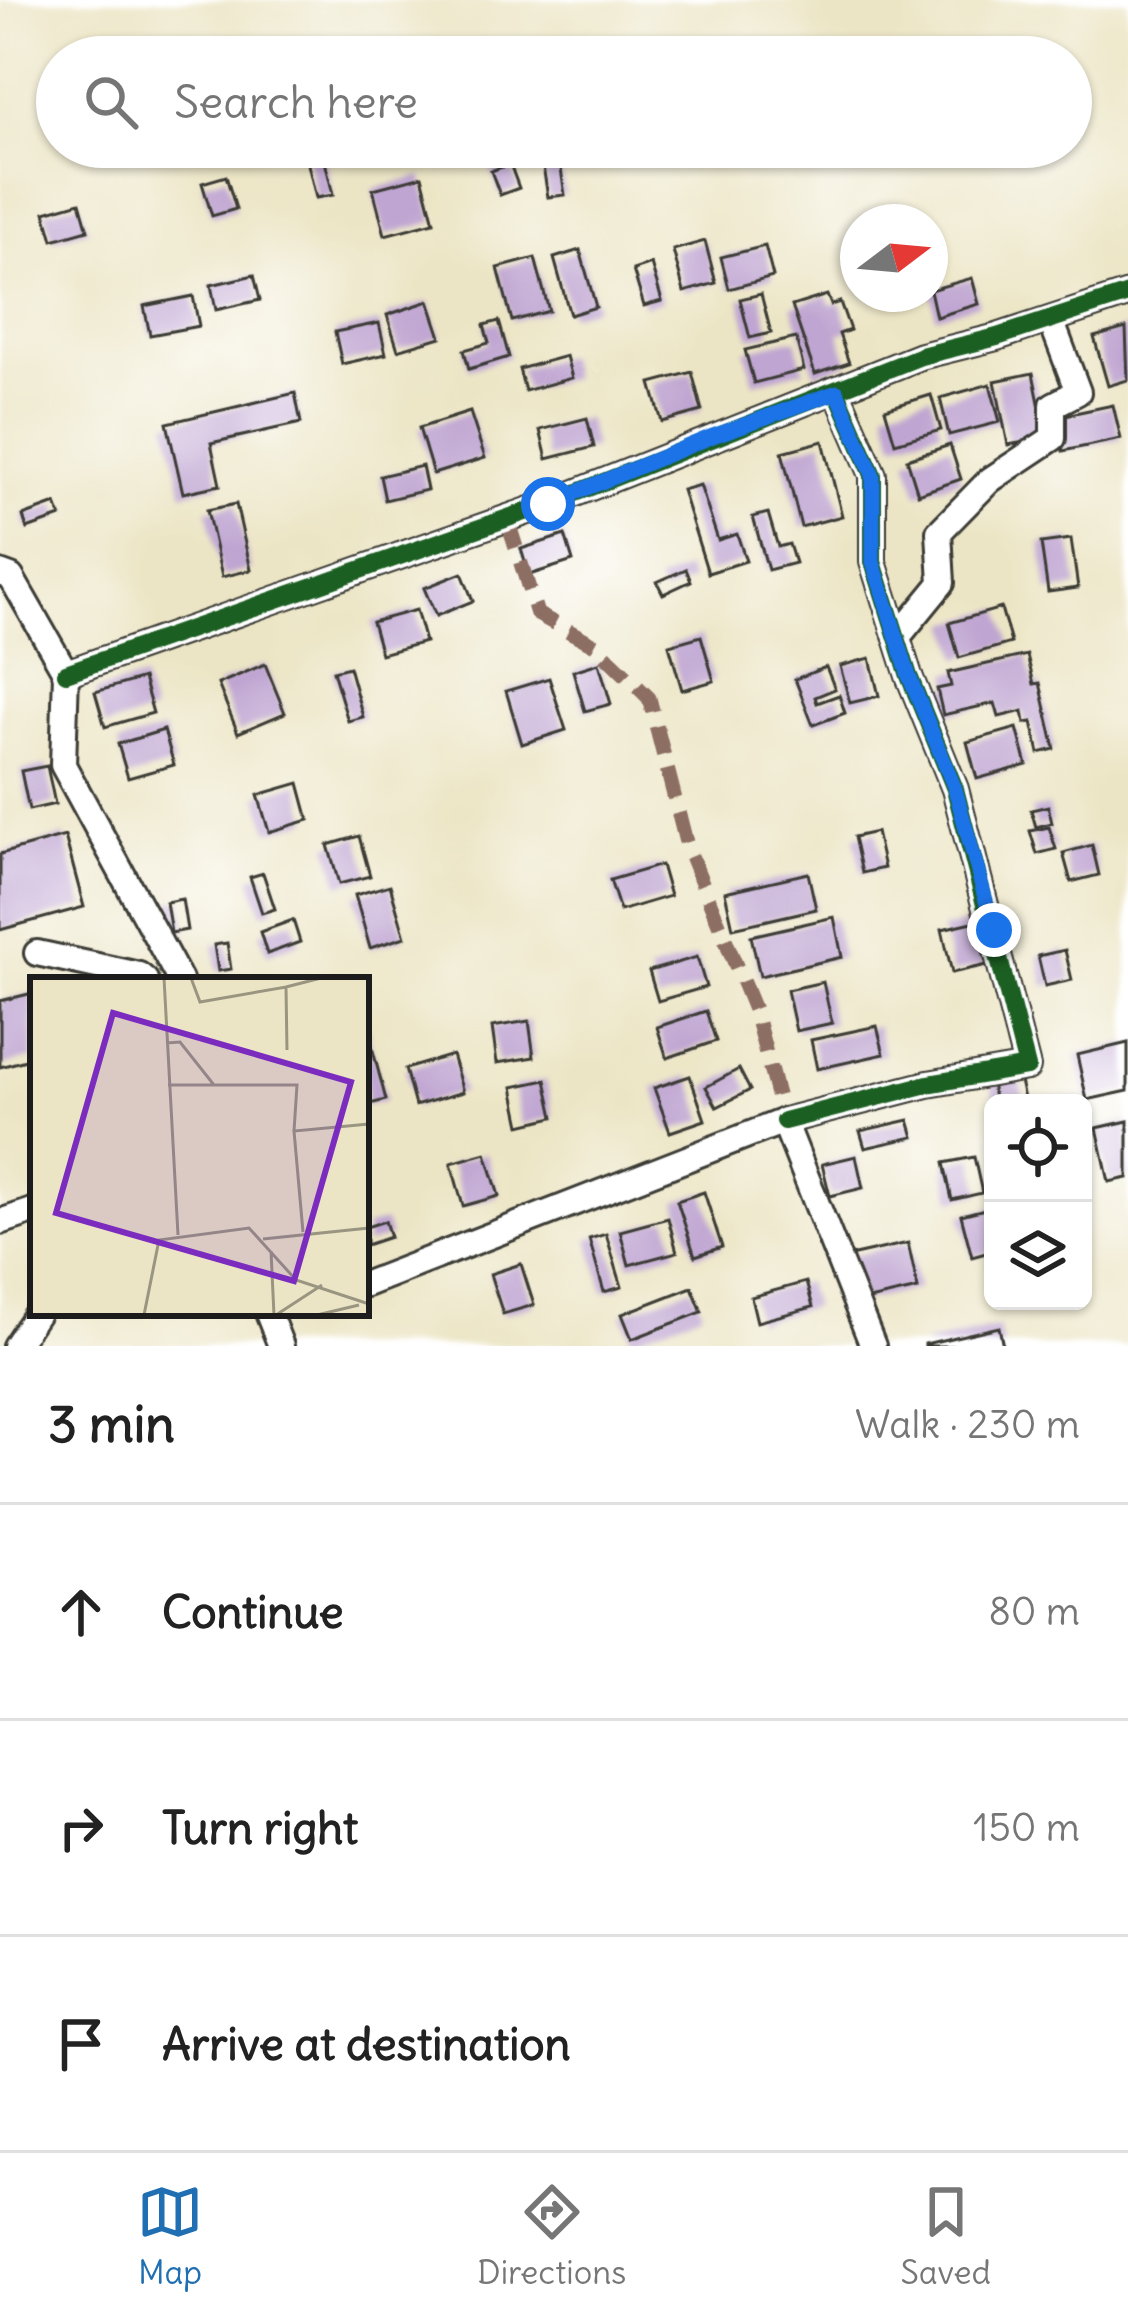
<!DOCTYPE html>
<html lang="en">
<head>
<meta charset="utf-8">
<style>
  :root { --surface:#fff; --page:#f2f2f2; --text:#222; --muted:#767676; --line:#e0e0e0; --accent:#1f6fb2 }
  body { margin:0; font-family:Delius,sans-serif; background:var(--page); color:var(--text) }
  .controls { position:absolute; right:36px; bottom:36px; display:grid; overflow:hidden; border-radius:18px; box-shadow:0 3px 9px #0004 }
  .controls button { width:108px; height:108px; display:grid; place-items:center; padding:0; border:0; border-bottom:3px solid var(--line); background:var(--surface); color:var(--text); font:60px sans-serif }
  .compass { position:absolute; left:840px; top:204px; width:108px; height:108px; border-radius:50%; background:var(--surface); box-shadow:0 3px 9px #0004; rotate:74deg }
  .stop { position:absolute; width:36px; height:36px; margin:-27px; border:9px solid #1a73e8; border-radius:50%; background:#fff }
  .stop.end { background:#1a73e8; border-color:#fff; box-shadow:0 3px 12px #0008 }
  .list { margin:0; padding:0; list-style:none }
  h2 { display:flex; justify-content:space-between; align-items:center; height:156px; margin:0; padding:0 48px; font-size:51px }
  h2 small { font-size:39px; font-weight:400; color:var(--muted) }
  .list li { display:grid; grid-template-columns:78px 1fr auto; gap:36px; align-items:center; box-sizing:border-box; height:216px; padding:0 48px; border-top:3px solid var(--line) }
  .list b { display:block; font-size:45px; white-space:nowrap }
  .list em { font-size:39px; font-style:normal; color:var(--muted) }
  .icon { flex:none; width:66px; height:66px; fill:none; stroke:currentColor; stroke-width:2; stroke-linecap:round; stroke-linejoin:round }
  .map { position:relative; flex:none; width:1128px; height:1346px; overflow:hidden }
  .search { position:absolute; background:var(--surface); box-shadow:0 3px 9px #0004; left:36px; right:36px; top:36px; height:132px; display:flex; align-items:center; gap:30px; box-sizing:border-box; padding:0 42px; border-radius:66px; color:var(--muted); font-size:45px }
  .sheet { height:804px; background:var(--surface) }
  nav { display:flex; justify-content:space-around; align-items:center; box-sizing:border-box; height:168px; border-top:3px solid var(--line); background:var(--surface); font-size:33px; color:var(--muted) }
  nav a { display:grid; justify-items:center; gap:6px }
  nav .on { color:var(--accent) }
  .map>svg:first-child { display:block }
  .building { fill:#bfa5d1 }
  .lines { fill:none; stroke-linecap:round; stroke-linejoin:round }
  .street-casing { stroke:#3b3a35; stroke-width:30 }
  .street { stroke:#fff; stroke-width:24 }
  .quiet { stroke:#8d6e63; stroke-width:15; stroke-dasharray:30 15; stroke-linecap:butt }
  .cycleway-casing { stroke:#fff; stroke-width:26 }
  .cycleway { stroke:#1b5e20; stroke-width:18 }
  .route { stroke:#1a73e8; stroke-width:15 }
  .inset-road { fill:none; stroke:#999581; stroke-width:3 }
  .view { fill:#7b2cbf; fill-opacity:0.15; stroke:#7b2cbf; stroke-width:6 }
  .inset-edge { fill:none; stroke:#1c1c1c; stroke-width:6 }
</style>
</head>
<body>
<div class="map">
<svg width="1128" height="1346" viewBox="0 0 1128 1346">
  <rect width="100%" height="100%" fill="#fff"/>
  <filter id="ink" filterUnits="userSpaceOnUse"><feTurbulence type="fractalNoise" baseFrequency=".00833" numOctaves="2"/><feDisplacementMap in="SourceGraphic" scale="24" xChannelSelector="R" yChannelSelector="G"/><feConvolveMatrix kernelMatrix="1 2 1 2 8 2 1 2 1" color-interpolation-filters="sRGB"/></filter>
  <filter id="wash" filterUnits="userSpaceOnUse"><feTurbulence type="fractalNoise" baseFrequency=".004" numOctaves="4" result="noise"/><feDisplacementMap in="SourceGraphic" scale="48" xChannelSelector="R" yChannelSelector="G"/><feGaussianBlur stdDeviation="2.7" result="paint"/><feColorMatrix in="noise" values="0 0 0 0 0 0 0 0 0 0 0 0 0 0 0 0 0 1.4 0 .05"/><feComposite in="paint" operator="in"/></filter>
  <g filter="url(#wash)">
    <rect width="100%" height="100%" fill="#ece5c5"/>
    <g id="blocks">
      <g class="building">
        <path d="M324 157 333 195 316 198 307 160Z"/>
        <path d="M560 163 565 195 548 197 543 166Z"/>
        <path d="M510 164 519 188 500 195 491 171Z"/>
        <path d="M226 176 236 209 212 216 202 183Z"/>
        <path d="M422 176 434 222 385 235 373 189Z"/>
        <path d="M80 202 88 230 53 240 45 212Z"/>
        <path d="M705 241 716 283 684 292 673 250Z"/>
        <path d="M765 246 773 277 729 289 721 257Z"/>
        <path d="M580 250 596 307 570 315 554 258Z"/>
        <path d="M535 258 549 311 512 321 498 268Z"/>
        <path d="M651 264 662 301 644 306 633 270Z"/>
        <path d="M254 275 260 300 216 310 211 285Z"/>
        <path d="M972 278 979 304 936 317 930 290Z"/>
        <path d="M761 294 771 333 750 338 740 299Z"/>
        <path d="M827 295 831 305 840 302 850 330 839 334 849 363 815 374 792 306Z"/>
        <path d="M193 296 199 326 150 335 144 306Z"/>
        <path d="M429 301 441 337 398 350 387 315Z"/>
        <path d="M499 321 509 357 469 369 464 350 489 343 484 325Z"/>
        <path d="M379 323 386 354 342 364 335 332Z"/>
        <path d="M1126 328 1128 380 1108 386 1094 337Z"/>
        <path d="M796 338 804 370 754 383 745 350Z"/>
        <path d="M566 356 572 378 525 391 519 369Z"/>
        <path d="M692 372 702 411 662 422 651 383Z"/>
        <path d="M1033 373 1046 438 1008 445 995 381Z"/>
        <path d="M990 384 1000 422 949 435 940 398Z"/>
        <path d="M295 393 301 423 211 443 220 485 183 493 167 423Z"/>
        <path d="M931 395 941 430 895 443 885 409Z"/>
        <path d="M1113 405 1121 439 1063 451 1056 417Z"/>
        <path d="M470 412 485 458 433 474 419 428Z"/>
        <path d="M587 418 594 447 547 459 540 430Z"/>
        <path d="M823 441 842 516 801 527 782 452Z"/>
        <path d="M950 445 961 479 918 494 907 459Z"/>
        <path d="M422 466 427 490 385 500 380 476Z"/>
        <path d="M700 485 718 540 737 534 746 561 708 573 682 490Z"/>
        <path d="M56 504 61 517 27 529 23 516Z"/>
        <path d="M236 504 251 570 222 577 207 510Z"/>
        <path d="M768 513 778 547 789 544 795 563 768 570 753 517Z"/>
        <path d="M565 535 573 561 529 575 521 549Z"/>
        <path d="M1071 539 1078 588 1048 592 1041 543Z"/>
        <path d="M686 569 691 581 663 594 657 582Z"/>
        <path d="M462 573 473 601 436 616 424 588Z"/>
        <path d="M1001 608 1011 643 959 658 949 623Z"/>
        <path d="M416 610 425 642 381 654 372 622Z"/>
        <path d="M701 636 714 681 682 690 669 645Z"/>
        <path d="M1027 655 1034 684 1040 683 1055 749 1039 753 1032 722 1025 723 1023 711 999 717 995 703 943 715 937 689 951 686 948 673Z"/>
        <path d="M870 658 879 696 850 703 840 666Z"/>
        <path d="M599 663 611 704 585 711 573 671Z"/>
        <path d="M265 664 285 713 238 733 218 684Z"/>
        <path d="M349 667 363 717 348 721 333 671Z"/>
        <path d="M826 667 835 689 815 697 817 703 839 695 845 713 813 725 795 679Z"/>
        <path d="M143 678 153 713 105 727 95 692Z"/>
        <path d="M549 678 566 730 522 744 506 691Z"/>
        <path d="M1017 728 1027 765 977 779 967 742Z"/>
        <path d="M164 730 174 765 128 778 118 744Z"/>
        <path d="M47 766 55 804 29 810 21 771Z"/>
        <path d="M299 783 309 820 269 832 258 795Z"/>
        <path d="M1048 806 1052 823 1036 827 1031 810Z"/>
        <path d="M1049 827 1056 849 1037 854 1030 831Z"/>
        <path d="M876 832 884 868 862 873 854 837Z"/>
        <path d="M65 836 84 907 0 930V854Z"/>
        <path d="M359 836 370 876 339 884 328 845Z"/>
        <path d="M1092 845 1099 875 1071 882 1063 853Z"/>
        <path d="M661 865 670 896 620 911 610 880Z"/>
        <path d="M263 873 275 909 262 913 250 877Z"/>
        <path d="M808 873 816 909 733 928 725 892Z"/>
        <path d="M390 885 405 937 370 948 355 895Z"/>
        <path d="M182 899 187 930 171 933 166 902Z"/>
        <path d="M834 917 842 957 760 976 751 936Z"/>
        <path d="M293 920 300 942 267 954 260 932Z"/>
        <path d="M977 921 987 965 952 973 942 929Z"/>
        <path d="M227 943 231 969 218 971 214 945Z"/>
        <path d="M1065 950 1072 980 1045 986 1038 956Z"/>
        <path d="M697 957 706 987 658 1001 649 971Z"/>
        <path d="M823 982 832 1023 796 1031 787 990Z"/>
        <path d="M33 993V1058L0 1067V1001Z"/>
        <path d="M706 1011 716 1041 667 1058 657 1027Z"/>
        <path d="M529 1021 534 1057 497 1063 492 1027Z"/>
        <path d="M366 1024 386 1100 366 1105Z"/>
        <path d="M877 1026 884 1054 817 1069 811 1040Z"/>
        <path d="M1128 1043V1091L1087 1100 1077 1055Z"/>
        <path d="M452 1055 463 1092 415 1106 405 1069Z"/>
        <path d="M739 1069 750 1090 717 1107 706 1087Z"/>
        <path d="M690 1076 705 1120 670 1132 654 1088Z"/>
        <path d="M1019 1077 1025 1103H995L991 1084Z"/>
        <path d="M546 1080 554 1117 521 1125 513 1087Z"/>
        <path d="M909 1120 914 1137 865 1148 860 1131Z"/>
        <path d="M1128 1121V1178L1109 1182 1097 1128Z"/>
        <path d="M486 1153 499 1196 463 1206 451 1163Z"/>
        <path d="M856 1156 863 1188 830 1196 822 1164Z"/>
        <path d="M974 1157 982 1193 952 1200 944 1163Z"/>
        <path d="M704 1192 722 1247 695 1256 677 1201Z"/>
        <path d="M993 1207V1251L972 1257 961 1215Z"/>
        <path d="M668 1218 677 1252 629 1265 620 1231Z"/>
        <path d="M385 1221 390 1237 366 1245V1227Z"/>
        <path d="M606 1234 622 1287 604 1292 589 1239Z"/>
        <path d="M908 1243 918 1289 860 1302 850 1256Z"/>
        <path d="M521 1264 534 1305 503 1314 490 1274Z"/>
        <path d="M806 1282 813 1307 757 1322 751 1297Z"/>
        <path d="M692 1287 702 1312 632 1339 622 1314Z"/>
        <path d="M999 1327 1003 1346H925V1344Z"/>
      </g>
    </g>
  </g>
  <g filter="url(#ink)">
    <use href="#blocks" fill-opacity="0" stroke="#3b3a35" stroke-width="3"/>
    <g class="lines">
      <g class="street-casing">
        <g id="street">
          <path d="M0 573 11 577 66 673 63 765 180 980"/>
          <path d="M897 638 942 583 939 532 990 480 1053 438V405L1078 392 1051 320"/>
          <path d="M66 673 548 504 921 356 997 337 1128 294"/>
          <path d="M37 953 139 975 145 980"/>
          <path d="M784 1121 928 1084 1027 1067 955 789 909 676 873 562V475L837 392"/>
          <path d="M0 1222 33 1211"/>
          <path d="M366 1284 784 1121 873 1346"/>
          <path d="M268 1313 281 1346"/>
          <path d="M15 1346 37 1313"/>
        </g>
      </g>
      <use href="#street" class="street"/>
      <path class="quiet" d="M507 519 537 614 595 645 649 698 687 846 755 1012 784 1121"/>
      <g class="cycleway-casing">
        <g id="cycleway">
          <path d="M66 673 548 504 921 356 997 337 1128 294"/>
          <path d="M784 1121 928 1084 1027 1067 955 789 909 676 873 562V475L837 392"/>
        </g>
      </g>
      <use href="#cycleway" class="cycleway"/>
    </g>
  </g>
  <g class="lines" filter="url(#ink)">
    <path class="route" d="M548 504 713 436 837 392 873 475V562L909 676 955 789 994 930"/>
  </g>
  <g transform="translate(30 977)">
    <rect width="339" height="339" fill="#ece5c5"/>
    <path class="inset-road" d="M134 1 148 258M161 1 170 25 256 10 257 73M256 10 291 1M136 66 150 65 184 108M138 108H267L264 154M273 255 264 154 339 147M233 262 339 251M241 274 244 338M114 338 129 263 219 251 266 303 339 327M246 338 292 308M287 338 329 328"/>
    <path class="view" d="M83 36 321 105 264 304 26 236Z"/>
    <rect width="339" height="339" class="inset-edge"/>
  </g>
</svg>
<div class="controls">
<button><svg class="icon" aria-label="locate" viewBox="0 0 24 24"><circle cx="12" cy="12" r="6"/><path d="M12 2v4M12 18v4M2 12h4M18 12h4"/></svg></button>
<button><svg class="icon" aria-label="layers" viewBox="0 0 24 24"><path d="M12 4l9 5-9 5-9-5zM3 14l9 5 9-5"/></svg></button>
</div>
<svg class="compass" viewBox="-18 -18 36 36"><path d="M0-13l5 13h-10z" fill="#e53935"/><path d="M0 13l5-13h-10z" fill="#767676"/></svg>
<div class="stop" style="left:548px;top:504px"></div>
<div class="stop end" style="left:994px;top:930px"></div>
<div class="search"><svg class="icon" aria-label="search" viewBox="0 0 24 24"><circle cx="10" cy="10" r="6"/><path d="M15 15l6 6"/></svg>Search here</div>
</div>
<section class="sheet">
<h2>3 min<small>Walk · 230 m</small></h2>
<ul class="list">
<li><svg class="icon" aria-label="ahead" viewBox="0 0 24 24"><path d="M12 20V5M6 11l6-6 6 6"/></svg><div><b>Continue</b></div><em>80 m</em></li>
<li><svg class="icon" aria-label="right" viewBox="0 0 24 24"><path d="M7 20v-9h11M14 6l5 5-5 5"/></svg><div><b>Turn right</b></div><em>150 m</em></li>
<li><svg class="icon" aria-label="arrive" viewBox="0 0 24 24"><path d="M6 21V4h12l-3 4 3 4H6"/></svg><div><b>Arrive at destination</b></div></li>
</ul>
</section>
<nav>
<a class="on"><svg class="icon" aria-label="map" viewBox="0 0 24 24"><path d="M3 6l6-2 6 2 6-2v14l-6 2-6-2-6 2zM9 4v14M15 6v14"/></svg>Map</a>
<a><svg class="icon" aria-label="directions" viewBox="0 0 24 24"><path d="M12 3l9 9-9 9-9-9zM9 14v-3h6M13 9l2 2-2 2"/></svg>Directions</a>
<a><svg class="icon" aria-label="saved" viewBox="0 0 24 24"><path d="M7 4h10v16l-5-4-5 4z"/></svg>Saved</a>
</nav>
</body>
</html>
